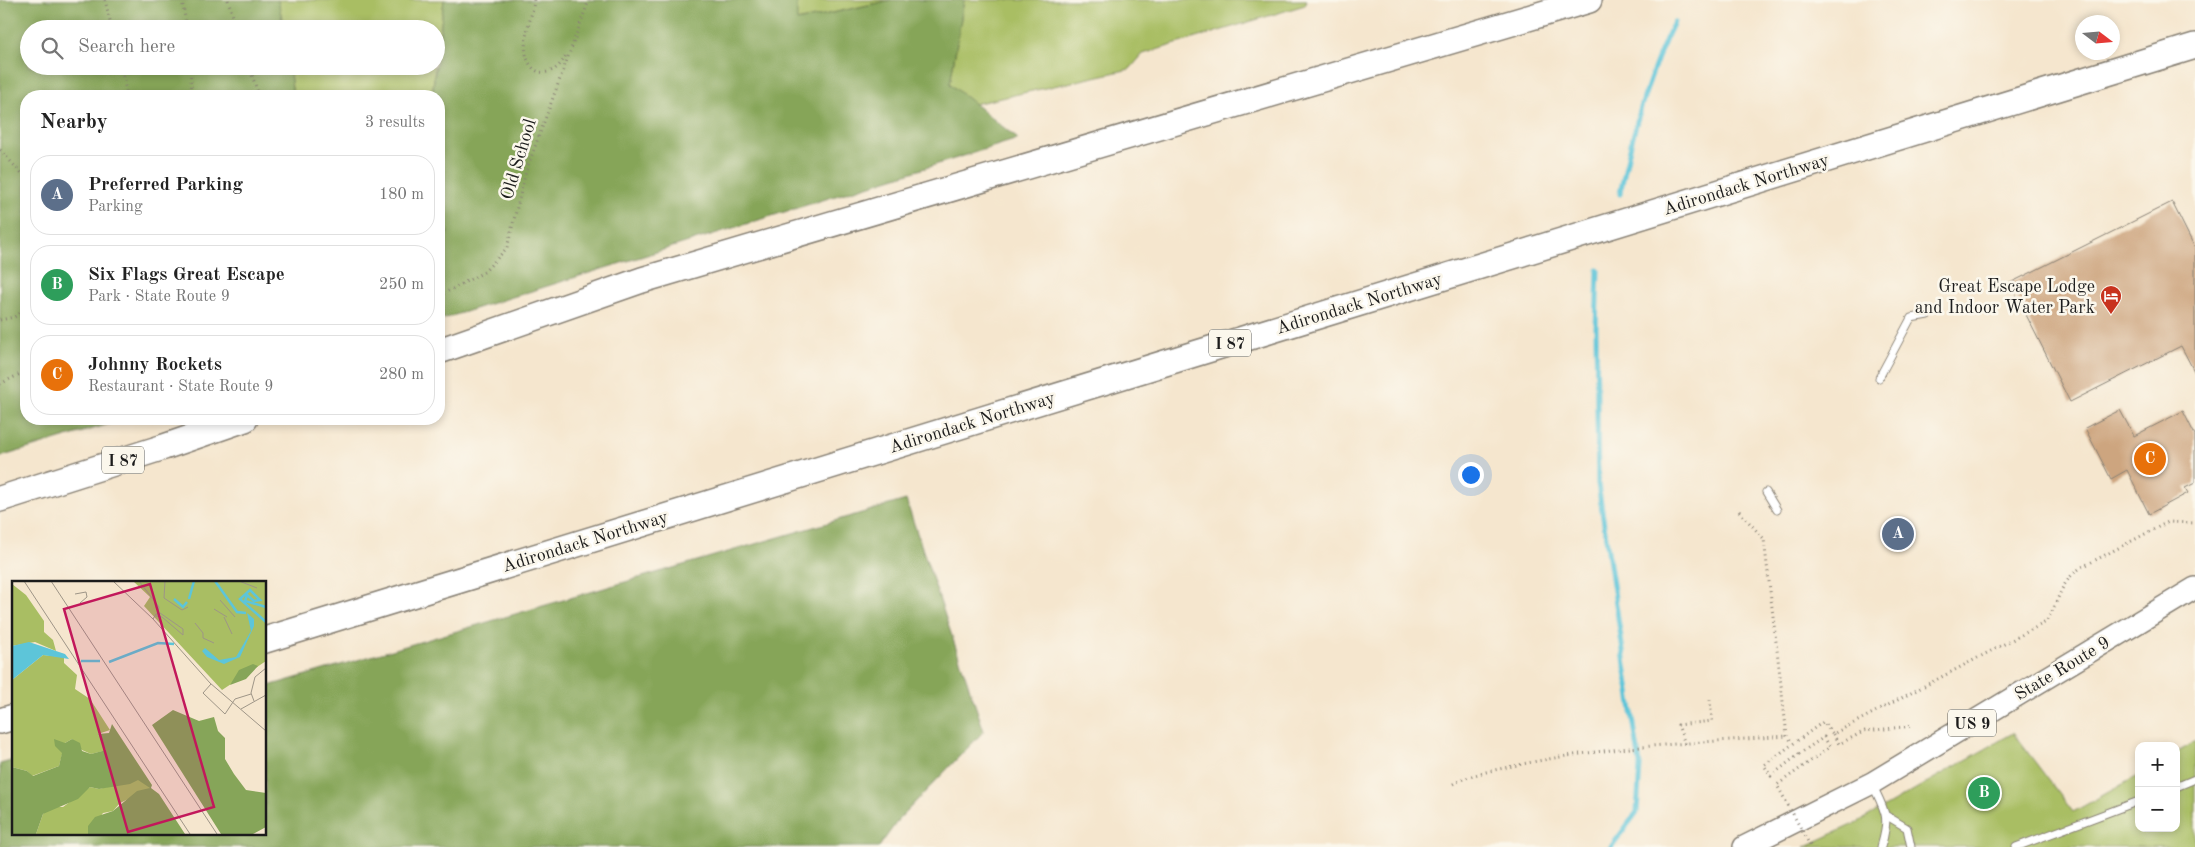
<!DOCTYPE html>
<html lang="en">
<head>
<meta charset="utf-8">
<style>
  :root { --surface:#fff; --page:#f2f2f2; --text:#222; --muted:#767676; --line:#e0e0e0; --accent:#0b8043 }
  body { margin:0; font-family:"Old Standard TT",serif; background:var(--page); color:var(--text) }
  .controls { position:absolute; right:15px; bottom:15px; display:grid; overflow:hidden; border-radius:10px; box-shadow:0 2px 8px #0003 }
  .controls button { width:45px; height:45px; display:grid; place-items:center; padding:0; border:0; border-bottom:1px solid var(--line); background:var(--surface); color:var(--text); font:25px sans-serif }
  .compass { position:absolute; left:2075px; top:15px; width:45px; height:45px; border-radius:50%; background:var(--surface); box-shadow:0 2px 8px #0003; rotate:106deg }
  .you { position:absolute; left:1470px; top:474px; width:18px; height:18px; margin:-12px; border:4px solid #fff; border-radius:50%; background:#1a73e8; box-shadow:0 0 0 8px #1a73e833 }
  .badge { display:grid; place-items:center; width:32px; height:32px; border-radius:50%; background:var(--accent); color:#fff; font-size:16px; font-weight:700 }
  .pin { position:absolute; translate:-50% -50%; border:2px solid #fff; box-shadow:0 1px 5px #0006 }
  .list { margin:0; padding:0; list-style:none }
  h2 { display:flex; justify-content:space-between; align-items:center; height:65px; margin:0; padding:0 20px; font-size:21px }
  h2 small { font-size:16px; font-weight:400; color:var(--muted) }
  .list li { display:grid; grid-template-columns:32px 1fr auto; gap:15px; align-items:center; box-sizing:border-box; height:80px; margin:0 10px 10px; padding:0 10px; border:1px solid var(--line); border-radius:20px }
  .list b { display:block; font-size:19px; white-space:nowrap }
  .list p { margin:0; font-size:16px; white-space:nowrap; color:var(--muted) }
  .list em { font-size:16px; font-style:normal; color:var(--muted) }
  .icon { flex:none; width:28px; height:28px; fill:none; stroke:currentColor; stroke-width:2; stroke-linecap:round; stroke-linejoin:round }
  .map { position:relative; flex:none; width:2195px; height:847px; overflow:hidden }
  .search { position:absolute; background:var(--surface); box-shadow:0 2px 8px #0003; left:20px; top:20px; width:425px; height:55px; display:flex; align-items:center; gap:12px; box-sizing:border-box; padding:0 18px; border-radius:28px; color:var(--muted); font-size:19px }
  .panel { position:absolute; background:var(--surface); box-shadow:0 2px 8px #0003; left:20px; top:90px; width:425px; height:335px; border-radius:20px }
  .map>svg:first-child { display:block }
  .green { fill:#a9be63; stroke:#626d40 }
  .forest { fill:#86a559; stroke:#51603a }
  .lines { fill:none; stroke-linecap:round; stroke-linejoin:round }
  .stream { stroke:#5dc5d9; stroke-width:5 }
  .building { fill:#cda57f }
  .lane-casing { stroke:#888175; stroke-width:9 }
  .primary-casing { stroke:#888175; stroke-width:24 }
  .highway-casing { stroke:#888175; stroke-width:28 }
  .path { stroke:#888175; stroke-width:3; stroke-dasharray:1 4; stroke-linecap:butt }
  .lane { stroke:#fff; stroke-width:7 }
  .primary { stroke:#fff; stroke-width:21 }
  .highway { stroke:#fff; stroke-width:25 }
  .path-bridge { stroke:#888175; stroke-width:3; stroke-dasharray:1 4; stroke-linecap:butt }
  .labels { text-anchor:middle; stroke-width:5; stroke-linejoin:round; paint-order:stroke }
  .shield { fill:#fbf7ec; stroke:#5f5e5a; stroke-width:1 }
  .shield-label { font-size:16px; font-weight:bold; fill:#1c1c1c }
  .street-label { font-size:18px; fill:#1c1c1c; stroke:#fbf7ec }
  .poi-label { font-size:18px; fill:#1c1c1c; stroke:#fbf7ec; text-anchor:end }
  .inset-river { fill:none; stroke:#5dc5d9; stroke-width:2.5 }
  .inset-road { fill:none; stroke:#9e9587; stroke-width:1 }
  .view { fill:#c2185b; fill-opacity:0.15; stroke:#c2185b; stroke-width:2.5 }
  .inset-edge { fill:none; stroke:#1c1c1c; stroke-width:2.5 }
</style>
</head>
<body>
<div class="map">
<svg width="2195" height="847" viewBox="0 0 2195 847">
  <rect width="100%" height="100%" fill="#fbf7ec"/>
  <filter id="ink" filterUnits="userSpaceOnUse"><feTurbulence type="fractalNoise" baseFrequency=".02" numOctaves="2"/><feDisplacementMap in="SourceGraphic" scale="10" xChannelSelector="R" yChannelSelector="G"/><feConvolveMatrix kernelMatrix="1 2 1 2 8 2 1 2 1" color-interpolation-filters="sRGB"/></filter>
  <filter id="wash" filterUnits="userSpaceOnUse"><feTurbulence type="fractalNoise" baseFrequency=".0096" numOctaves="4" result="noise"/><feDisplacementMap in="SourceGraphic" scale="20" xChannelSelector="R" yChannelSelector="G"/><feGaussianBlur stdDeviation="1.12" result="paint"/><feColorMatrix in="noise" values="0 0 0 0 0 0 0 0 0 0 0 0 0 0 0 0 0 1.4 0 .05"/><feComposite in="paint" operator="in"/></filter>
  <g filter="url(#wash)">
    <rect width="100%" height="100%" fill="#f5e6ce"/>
    <g class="green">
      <path d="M278 0H444L436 60V29H284Z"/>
      <path d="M797 0H891L796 21Z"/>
      <path d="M964 0H1307L1305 5 1143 54 1130 69 974 104 950 84Z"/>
      <path d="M289 66H435L432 96H293Z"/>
      <path d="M439 196 448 233 439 240Z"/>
      <path d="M2013 733 2073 812 2139 775V828H2176V753L2195 742V847H1804L1858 822Z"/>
    </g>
    <g class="forest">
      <path d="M0 0H278L284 29H29V66H289L293 96H26V419H126L0 457Z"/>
      <path d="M444 0H797V21L891 0H964L950 84 1018 139 439 320V240L448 233 439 196V96H432Z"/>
      <path d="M906 500 984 731 899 819 879 847H0V764L14 760V833H265V687Z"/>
    </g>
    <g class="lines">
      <g class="stream">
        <path d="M1620 194C1631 137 1648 74 1674 22"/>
        <path d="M1598 270 1596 328 1598 484 1640 765 1637 812 1611 847"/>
      </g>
    </g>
    <g id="blocks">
      <g class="building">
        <path d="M2172 202 2195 248V373L2181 346 2070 402 2010 283Z"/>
        <path d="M2120 410 2134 436 2183 411 2195 435V483L2185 488 2188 493 2149 514 2127 470 2111 479 2085 428Z"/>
      </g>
    </g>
  </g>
  <g filter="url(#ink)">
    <use href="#blocks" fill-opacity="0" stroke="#888175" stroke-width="1"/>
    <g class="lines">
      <g class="lane-casing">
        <g id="lane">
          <path d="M1879 378 1911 318 1928 315"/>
          <path d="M1766 492 1777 510"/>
          <path d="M1873 786C1886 813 1890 817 1881 847"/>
          <path d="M2176 787 2195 779"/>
          <path d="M1887 816 1907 828 1911 847"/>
          <path d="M2016 847 2139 801"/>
        </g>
      </g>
      <g class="primary-casing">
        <path id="primary" d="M1744 847 1872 783 2195 588"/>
      </g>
      <g class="highway-casing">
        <g id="highway">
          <path d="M439 351 642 280 1589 0"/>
          <path d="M0 499 164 447 245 419"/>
          <path d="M265 640 2195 46"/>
          <path d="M0 721 14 717"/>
        </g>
      </g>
      <g class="path">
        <path d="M105 0 112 29"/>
        <path d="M182 0 187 29"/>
        <path d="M228 0 237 29"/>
        <path d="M534 0C532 22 516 49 533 68 537 72 541 73 547 72 557 70 562 63 566 55"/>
        <path d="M121 66 127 96"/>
        <path d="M190 66 192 96"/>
        <path d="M249 66 259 96"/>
        <path d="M0 150 26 178"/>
        <path d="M439 296 484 272 507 248 526 171 589 0"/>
        <path d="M0 320 14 317 26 310"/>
        <path d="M0 384 26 371"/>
        <path d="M1739 511 1764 539 1787 736 1793 743"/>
        <path d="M1833 734 1839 744 1865 731 1913 726"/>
        <path d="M1685 744 1678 725 1712 721 1710 699"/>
        <path d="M1799 754 1771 776 1764 765 1823 722 1833 734 2046 622C2061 599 2058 583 2082 567L2168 522 2195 523"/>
        <path d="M1453 784C1473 773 1496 770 1518 765 1606 746 1697 743 1787 736"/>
      </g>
      <use href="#lane" class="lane"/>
      <use href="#primary" class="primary"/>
      <use href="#highway" class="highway"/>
      <path class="path-bridge" d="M1799 754 1824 737 1830 747 1777 785 1811 847"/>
    </g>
  </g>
  <defs>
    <g id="hotel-pin" transform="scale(1.125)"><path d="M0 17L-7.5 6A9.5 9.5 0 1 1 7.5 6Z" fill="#c8321e" stroke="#fbf7ec"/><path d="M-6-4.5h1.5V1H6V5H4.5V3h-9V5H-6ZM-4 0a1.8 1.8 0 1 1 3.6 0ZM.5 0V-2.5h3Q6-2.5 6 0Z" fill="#fff"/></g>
  </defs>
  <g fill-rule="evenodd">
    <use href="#hotel-pin" x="2111" y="296"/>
  </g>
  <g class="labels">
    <g class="shield">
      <rect x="1209" y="329.5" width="42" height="27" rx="4"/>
      <rect x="102" y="446.5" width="42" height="27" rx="4"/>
      <rect x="1948" y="709.5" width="48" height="27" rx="4"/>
    </g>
    <g class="shield-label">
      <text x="1230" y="349">I 87</text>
      <text x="123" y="466">I 87</text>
      <text x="1972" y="729">US 9</text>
    </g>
    <g class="street-label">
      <text transform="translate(518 159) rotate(-73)" y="6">Old School</text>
      <text transform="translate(1746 184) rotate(-17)" y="6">Adirondack Northway</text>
      <text transform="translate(1359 303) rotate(-17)" y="6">Adirondack Northway</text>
      <text transform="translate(972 422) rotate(-17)" y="6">Adirondack Northway</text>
      <text transform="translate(585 541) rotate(-17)" y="6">Adirondack Northway</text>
      <text transform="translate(2062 668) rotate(-31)" y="6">State Route 9</text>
    </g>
    <g class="poi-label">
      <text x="2095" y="292">Great Escape Lodge<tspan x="2095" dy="21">and Indoor Water Park</tspan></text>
    </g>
  </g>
  <g transform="translate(12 581)">
    <rect width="254" height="254" fill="#f5e6ce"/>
    <path d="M121 0H254V80L210 109 132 25 138 16ZM0 3 14 14 32 40V51L41 59 44 70 23 61 0 65ZM31 74 52 76V82L65 94 63 108 78 118 98 149 86 153 95 169 79 173 70 169 60 158 53 162 47 185 20 195 15 190 0 186V99ZM127 198 139 207 108 222 101 230 91 232 76 253H24L31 233 39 226H51L78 206 87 208Z" fill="#a9be63"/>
    <path d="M241 83 246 85 234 98 218 104 227 89ZM161 129 187 140 202 136 206 150 213 157V178L222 193 234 209 254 212V246L241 253H209L140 144ZM100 143 140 204 139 207 147 213 173 253H76V245L83 236 101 230 125 210 138 207 126 199 118 203 87 208 78 206 66 218 31 233 24 253H0V186L15 190 21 195 47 185 50 172 43 165 42 158 53 162 60 158 68 162 70 170 79 173 94 169 86 153 97 152Z" fill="#86a559"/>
    <path d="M235 32 242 38V45L228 76 212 83 195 76 190 70 193 67 207 79 224 76 239 50ZM17 61 53 73 57 78 31 74 0 99V65Z" fill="#5dc5d9"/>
    <path class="inset-river" d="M203 0 225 31 234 32M162 18 171 26 175 21M177 18 182 0M254 26 233 20 235 14 242 20 248 19 238 9 228 18 254 41M69 80H88M97 81 146 62 162 63"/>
    <path class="inset-road" d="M12 0 178 253M39 0 205 253M101 0 141 38 198 102 254 150M127 0 147 26 146 32M153 0 152 17 170 29 176 26M227 0 245 7M63 13 74 11 75 16 68 22M208 19 223 36M202 28 215 36M212 36 220 53M141 38 144 33 148 32 171 48V54L150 36 144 35M183 42 191 52V57L202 62M199 103 191 112 213 133 223 118 239 113M242 120 239 112 243 96 254 87M229 128 254 114"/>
    <path class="view" d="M138 3 202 226 116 251 52 28Z"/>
    <rect width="254" height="254" class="inset-edge"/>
  </g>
</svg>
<div class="controls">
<button>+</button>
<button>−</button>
</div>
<svg class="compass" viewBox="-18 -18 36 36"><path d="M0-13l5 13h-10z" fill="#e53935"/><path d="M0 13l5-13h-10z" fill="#767676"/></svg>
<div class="you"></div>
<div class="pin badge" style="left:1898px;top:534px;background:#5c6f8a">A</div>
<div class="pin badge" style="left:1984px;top:793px;background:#2e9e5b">B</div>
<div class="pin badge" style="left:2150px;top:459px;background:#e8710a">C</div>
<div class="search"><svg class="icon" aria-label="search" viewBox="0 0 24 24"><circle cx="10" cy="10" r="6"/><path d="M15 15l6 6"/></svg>Search here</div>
<section class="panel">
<h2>Nearby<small>3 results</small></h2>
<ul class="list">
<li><span class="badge" style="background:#5c6f8a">A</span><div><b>Preferred Parking</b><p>Parking</p></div><em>180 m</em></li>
<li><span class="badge" style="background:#2e9e5b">B</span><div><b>Six Flags Great Escape</b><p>Park · State Route 9</p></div><em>250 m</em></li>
<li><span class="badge" style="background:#e8710a">C</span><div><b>Johnny Rockets</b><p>Restaurant · State Route 9</p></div><em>280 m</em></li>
</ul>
</section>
</div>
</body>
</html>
